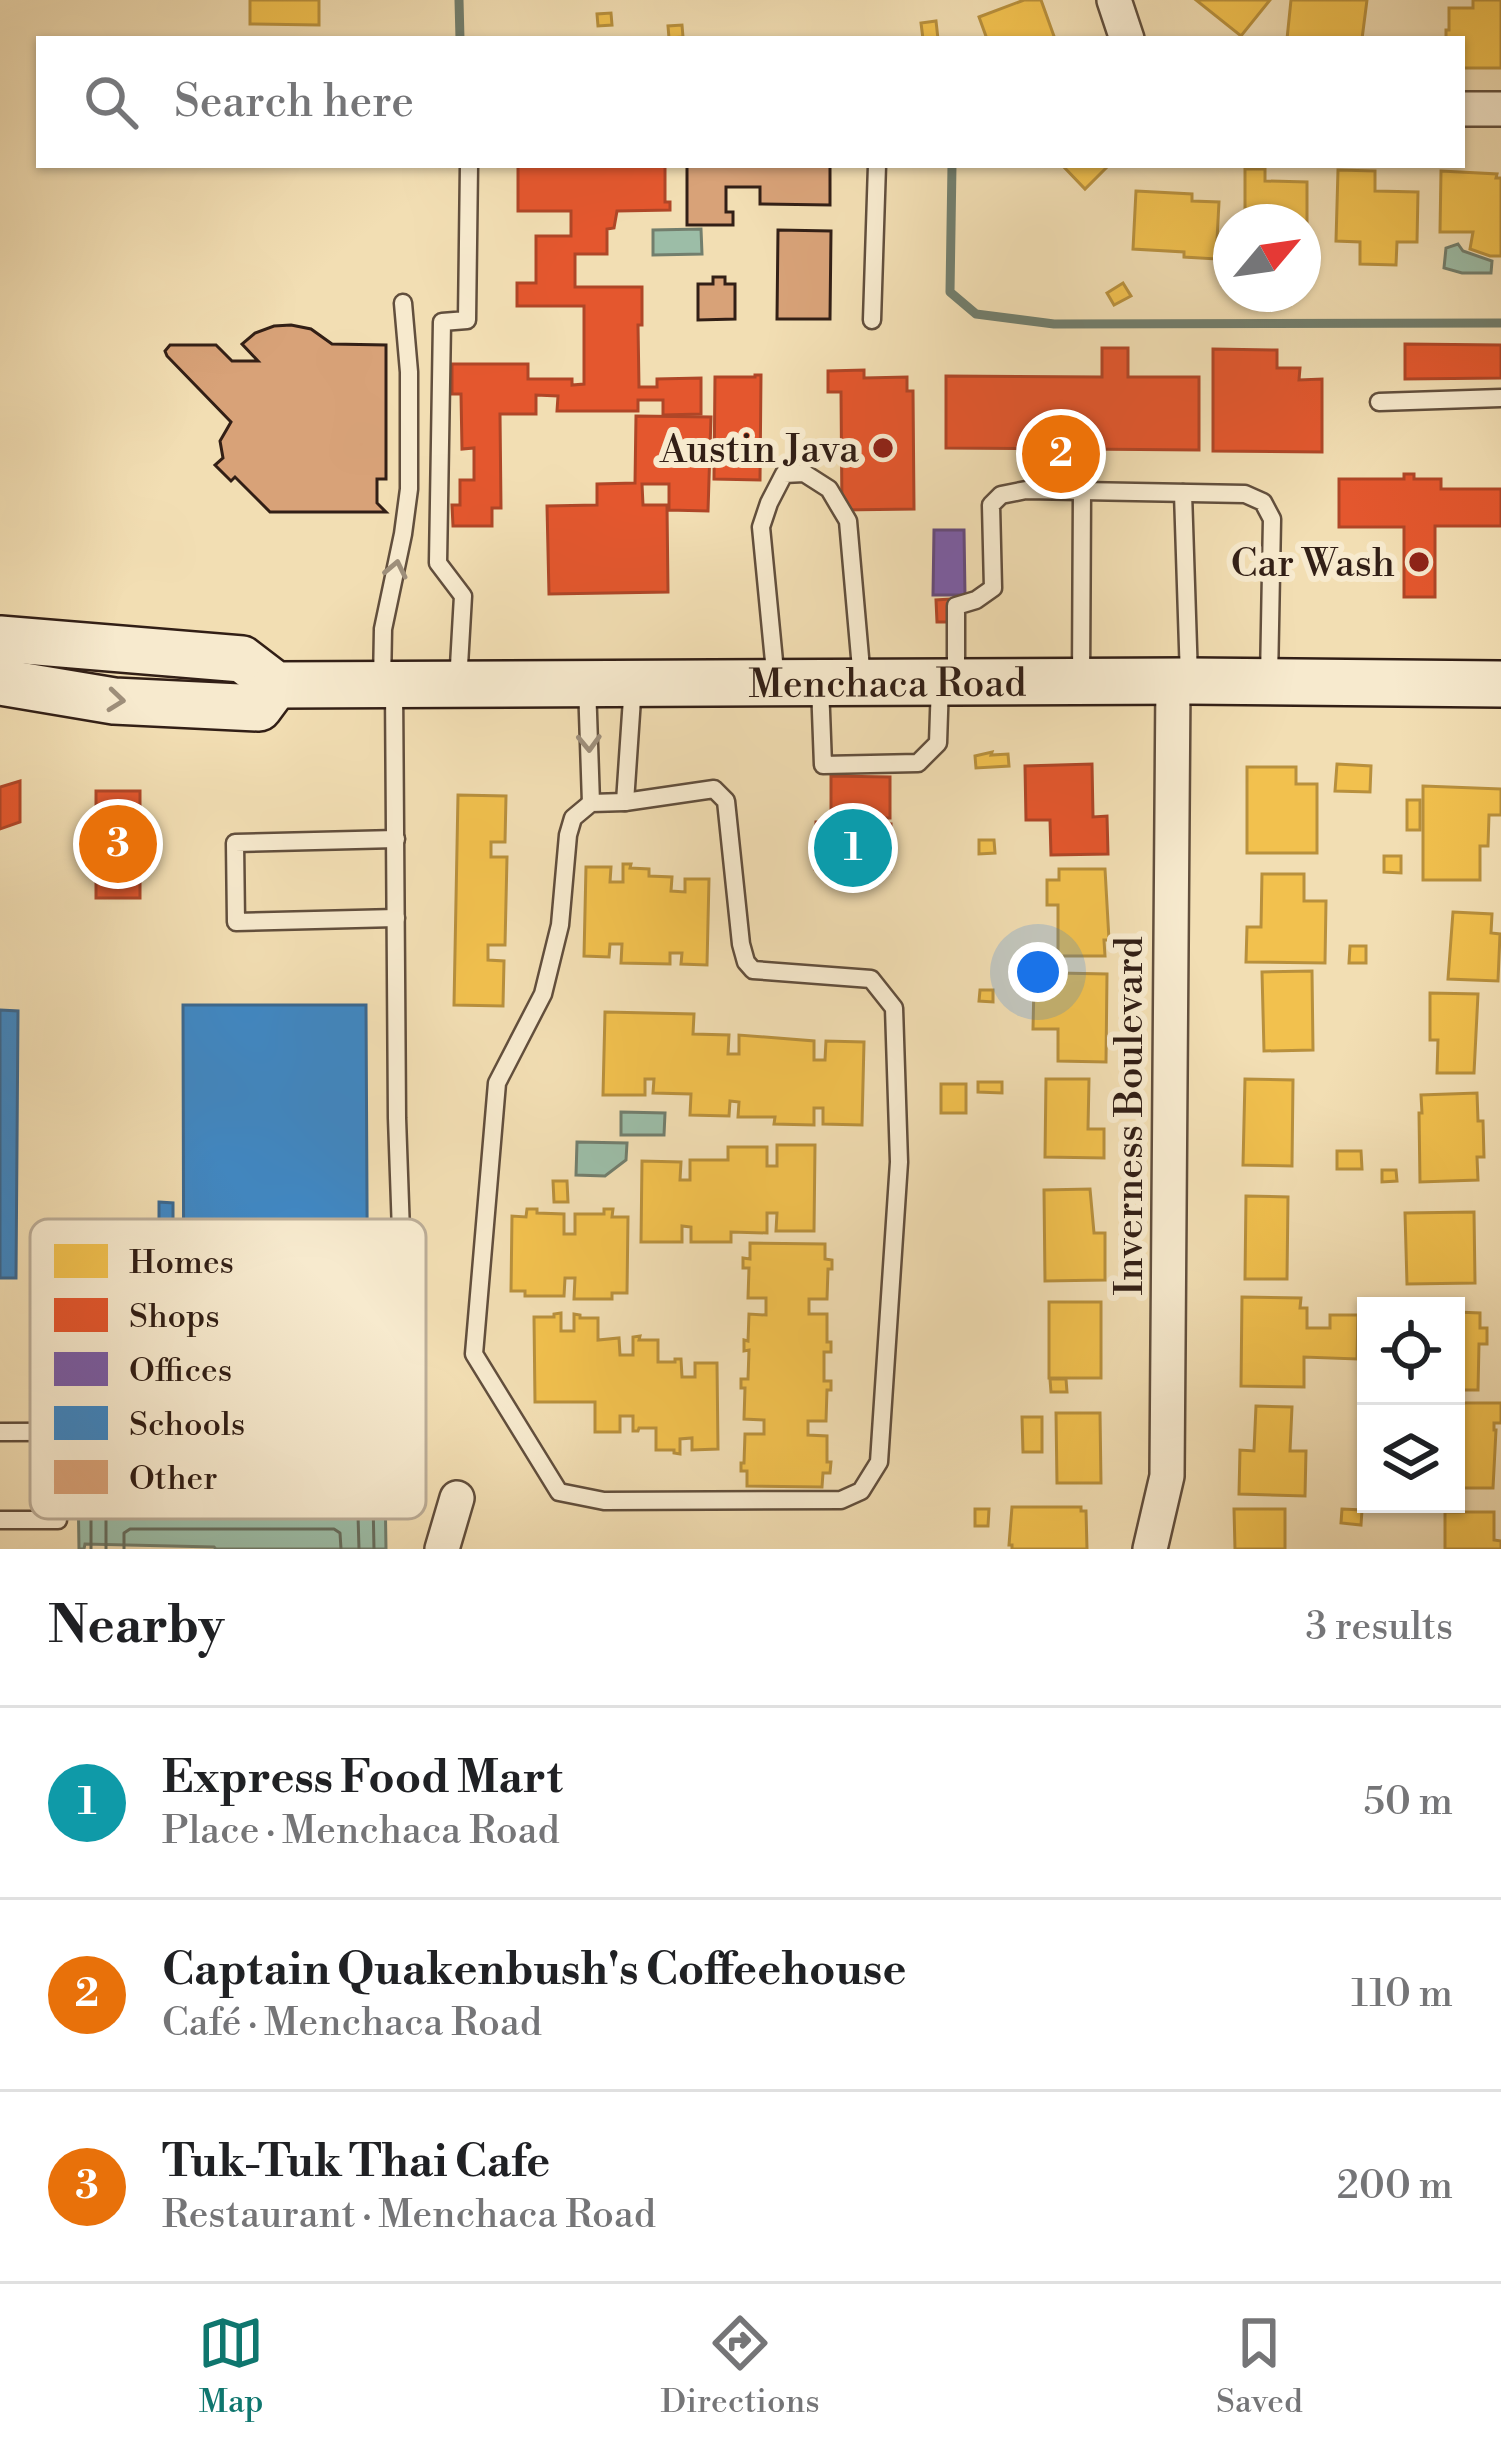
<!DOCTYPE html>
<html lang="en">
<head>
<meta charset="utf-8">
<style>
  :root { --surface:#fff; --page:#f2f2f2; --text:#202124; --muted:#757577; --line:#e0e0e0; --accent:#0f766e }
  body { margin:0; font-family:"Libre Bodoni",serif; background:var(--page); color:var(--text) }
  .controls { position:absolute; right:36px; bottom:36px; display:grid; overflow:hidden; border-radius:0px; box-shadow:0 3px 9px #0004 }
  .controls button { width:108px; height:108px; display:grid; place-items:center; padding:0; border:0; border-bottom:3px solid var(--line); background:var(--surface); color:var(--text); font:60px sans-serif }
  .compass { position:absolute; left:1213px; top:204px; width:108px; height:108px; border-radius:50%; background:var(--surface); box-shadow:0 3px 9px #0004; rotate:61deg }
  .you { position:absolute; left:1038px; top:972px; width:42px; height:42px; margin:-30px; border:9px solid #fff; border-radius:50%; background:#1a73e8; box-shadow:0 0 0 18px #1a73e833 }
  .badge { display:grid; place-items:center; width:78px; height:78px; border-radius:50%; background:var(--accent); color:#fff; font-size:39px; font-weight:700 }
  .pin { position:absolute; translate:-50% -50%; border:6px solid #fff; box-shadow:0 3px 12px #0006 }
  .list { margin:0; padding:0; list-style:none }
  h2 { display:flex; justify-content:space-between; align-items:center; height:156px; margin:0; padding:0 48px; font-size:51px }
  h2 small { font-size:39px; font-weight:400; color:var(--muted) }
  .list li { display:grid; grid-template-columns:78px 1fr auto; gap:36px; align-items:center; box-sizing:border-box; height:192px; padding:0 48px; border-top:3px solid var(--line) }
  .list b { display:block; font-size:45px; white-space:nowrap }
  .list p { margin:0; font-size:39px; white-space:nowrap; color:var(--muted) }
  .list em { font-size:39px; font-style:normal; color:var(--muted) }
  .icon { flex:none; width:66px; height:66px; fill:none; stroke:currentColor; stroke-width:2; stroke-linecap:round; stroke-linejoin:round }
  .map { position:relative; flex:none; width:1501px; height:1549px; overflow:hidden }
  .search { position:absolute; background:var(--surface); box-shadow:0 3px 9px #0004; left:36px; right:36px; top:36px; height:132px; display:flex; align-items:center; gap:30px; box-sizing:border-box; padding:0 42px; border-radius:0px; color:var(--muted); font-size:45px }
  .sheet { height:732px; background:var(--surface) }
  nav { display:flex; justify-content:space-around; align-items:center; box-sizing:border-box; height:168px; border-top:3px solid var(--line); background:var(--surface); font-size:33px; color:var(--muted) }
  nav a { display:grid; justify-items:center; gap:6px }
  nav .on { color:var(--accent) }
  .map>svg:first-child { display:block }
  .water { fill:#9cbda7; stroke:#727e6d; stroke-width:3 }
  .homes { fill:#f2c14e; stroke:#b8903d; stroke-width:3 }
  .shops { fill:#e4572e; stroke:#af4627; stroke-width:3 }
  .offices { fill:#7b5ea7; stroke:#654b7c; stroke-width:3 }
  .schools { fill:#3f88c5; stroke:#3b6890; stroke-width:3 }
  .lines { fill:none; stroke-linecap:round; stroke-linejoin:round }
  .shore { stroke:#676e5e; stroke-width:3 }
  .stream { stroke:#727e6d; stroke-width:9 }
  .building { fill:#d8a278; stroke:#321f16; stroke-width:3 }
  .service-casing { stroke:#624f3d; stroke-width:21 }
  .minor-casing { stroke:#624f3d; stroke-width:38 }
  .secondary-casing { stroke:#321f16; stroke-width:50 }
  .service { stroke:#f7eace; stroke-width:16 }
  .minor { stroke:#f7eace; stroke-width:33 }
  .secondary { stroke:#f7eace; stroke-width:45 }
  .oneway { stroke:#9e8f7b }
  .poi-dot { fill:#8f2418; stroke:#f7eace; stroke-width:4.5 }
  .labels { text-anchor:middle; stroke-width:12; stroke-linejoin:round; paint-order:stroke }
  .poi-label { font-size:39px; fill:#321f16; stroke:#f7eace; text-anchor:end }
  .street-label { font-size:39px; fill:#321f16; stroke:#f7eace }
  .key { fill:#f7eace; stroke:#bcad97; stroke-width:3 }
  .key-label { font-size:33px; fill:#321f16 }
</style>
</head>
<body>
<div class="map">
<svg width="1501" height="1549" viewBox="0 0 1501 1549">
  <rect width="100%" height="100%" fill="#f2deb3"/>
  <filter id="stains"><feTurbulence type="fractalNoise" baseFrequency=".00167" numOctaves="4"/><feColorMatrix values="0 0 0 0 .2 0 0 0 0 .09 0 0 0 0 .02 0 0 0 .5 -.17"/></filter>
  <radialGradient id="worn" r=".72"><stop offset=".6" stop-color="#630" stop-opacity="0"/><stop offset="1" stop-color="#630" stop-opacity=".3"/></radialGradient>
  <g class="water">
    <path d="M701 229 702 254 653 255V230Z"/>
    <path d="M1458 244 1463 251 1492 261 1491 273H1462L1444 268 1446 248Z"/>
    <path d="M621 1112 665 1113 664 1135H621Z"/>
    <path d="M577 1142 627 1143 626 1160 605 1176 576 1175Z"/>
    <path d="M78 1484H385L386 1549H216L214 1547 85 1544 84 1549H79Z"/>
  </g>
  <g class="homes">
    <path d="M250 0H319V25L250 24Z"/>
    <path d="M1024 0H1041L1055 39H987L979 17Z"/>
    <path d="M1196 0H1270L1241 36Z"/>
    <path d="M1291 0H1367L1362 39H1287Z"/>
    <path d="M1473 0H1501V68H1462V39H1446V30H1449V8H1473Z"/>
    <path d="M611 13 612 25 598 26 597 14Z"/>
    <path d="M936 21 938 39H923L921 23Z"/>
    <path d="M682 25 683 37 669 38 668 26Z"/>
    <path d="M1062 165H1109L1085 189Z"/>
    <path d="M1245 169H1265V181L1307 182V240H1303V222H1257V217H1245Z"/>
    <path d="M1338 170 1375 171V191L1418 192 1417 242H1397L1396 265 1360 264V242L1336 241Z"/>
    <path d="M1441 171 1497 174 1496 178H1501V256H1490L1470 249 1473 232H1440Z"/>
    <path d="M1136 191 1192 194V201L1219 202 1216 259 1184 257V252L1133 249Z"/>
    <path d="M1123 283 1131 296 1114 305 1107 293Z"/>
    <path d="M992 752 991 755 1008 754 1009 766 976 768 975 756Z"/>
    <path d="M1337 764 1371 766 1370 792 1335 791Z"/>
    <path d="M1247 767H1296V784H1317V853H1247Z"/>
    <path d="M1423 786 1501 789V815H1489L1488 846H1480V880H1423Z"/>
    <path d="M458 795 506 796 505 842H491V857H507L505 945H488V960L504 961 503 1006 454 1005Z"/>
    <rect x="1407" y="800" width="13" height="30"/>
    <path d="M979 840H994L995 853 979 854Z"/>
    <path d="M1384 856H1401V873L1384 872Z"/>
    <path d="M623 864H631L630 868 649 869V876L672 877 671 891 685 892V879H709L707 965 681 964 682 953H670V964L621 963 622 944H610L609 957 584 956 586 867H611L610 882H623Z"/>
    <path d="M1059 869H1105L1109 940H1104L1105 956H1058V905H1047V880H1059Z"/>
    <path d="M1262 874H1304V901H1326L1325 963 1246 962 1247 927H1261Z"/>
    <path d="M1453 912 1492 914 1491 933 1500 934 1498 981 1448 979Z"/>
    <path d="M1350 946H1366V963H1349Z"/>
    <path d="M1312 971 1313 1050 1264 1051 1262 972Z"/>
    <path d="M1058 973 1107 974 1106 1062 1058 1061V1029H1033L1034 984 1058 985Z"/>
    <path d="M980 990H993V1002L979 1001Z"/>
    <path d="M1430 993 1478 994 1474 1073H1437L1438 1040H1430Z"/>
    <path d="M605 1012 694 1014 693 1034 729 1035 728 1054H739V1035L814 1041V1060H825L826 1041 864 1042 862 1125 823 1124V1108H814V1125L774 1124 775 1117H738L739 1102 730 1101 729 1116 690 1115 691 1094 653 1093 654 1079H645V1095H603Z"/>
    <path d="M1046 1079H1089L1088 1129H1104V1158L1045 1157Z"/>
    <path d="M1245 1079 1293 1080 1292 1166 1243 1165Z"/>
    <path d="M978 1082H1002V1093L978 1092Z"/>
    <rect x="941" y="1084" width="25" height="29"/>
    <path d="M1477 1093 1478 1121H1483L1484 1157H1477L1478 1180 1420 1182 1419 1113H1422L1421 1095Z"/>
    <path d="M777 1145H815L814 1231H776L777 1213H767V1233L731 1232V1242H691V1227L682 1226V1242H641L642 1161 681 1162 680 1180H690V1160H728V1147H767V1166H777Z"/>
    <path d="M1337 1151H1361L1362 1169H1337Z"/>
    <path d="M1382 1170H1396L1397 1181 1382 1182Z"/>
    <path d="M553 1181H567L568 1202H554Z"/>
    <path d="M1090 1189 1094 1233H1105V1280L1045 1281 1044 1190Z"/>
    <path d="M1246 1196 1288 1197 1287 1279H1245Z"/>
    <path d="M527 1209H537V1213L564 1214V1234H575V1214H604V1209H613L612 1217H628L627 1293H612V1299H574L575 1278H565L564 1296H525V1291H511L512 1216 526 1217Z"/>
    <path d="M1474 1212 1475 1283 1407 1284 1405 1213Z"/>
    <path d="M750 1243 825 1244V1259L832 1260V1269H828L827 1299H809V1314H827V1342H831V1352H824V1381H831V1390H827L826 1421H808V1435L827 1436V1462H831L830 1473H823L822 1487 747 1486V1471H741V1463H744L745 1434H764V1420L744 1419 745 1388H741V1379H748L749 1350 744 1351V1340L748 1341 749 1314 766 1315V1298H748L749 1268H743V1258L750 1259Z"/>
    <path d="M1242 1297 1301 1298 1300 1308H1307V1328H1330V1315H1358L1357 1359 1304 1357V1387L1241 1386Z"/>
    <rect x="1049" y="1302" width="52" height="76"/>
    <path d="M1456 1312 1480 1313V1328H1487V1344H1479L1478 1390H1456Z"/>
    <path d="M561 1313V1331H574V1314L580 1315V1318H598V1340L619 1338 620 1355H633V1337L640 1336 639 1340H658V1362H675V1359H681L682 1377H695V1363H717L718 1449 692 1450V1438L680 1439V1454L674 1453V1450H656V1428H639L638 1431H633V1416H620V1432H595V1402H535L534 1317H554V1314Z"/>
    <path d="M1050 1379H1066L1067 1392H1051Z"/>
    <path d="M1456 1403H1501V1423H1494V1430H1496L1493 1488H1456Z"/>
    <path d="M1256 1406 1292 1407 1290 1451H1306L1305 1496 1239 1494 1240 1450 1254 1451Z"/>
    <path d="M1056 1413H1100L1101 1483H1057Z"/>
    <path d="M1022 1417H1042V1452H1023Z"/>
    <path d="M1012 1507H1081V1511H1086L1087 1549H1012V1545H1009Z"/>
    <path d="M975 1509H989L988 1526H975Z"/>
    <path d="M1234 1509H1285V1549H1235Z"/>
    <path d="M1342 1509 1362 1510 1361 1525 1341 1523Z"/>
    <path d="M1445 1512H1494V1540L1501 1541V1549H1445Z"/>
  </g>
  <g class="shops">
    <path d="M518 165H665V202H670V210L617 211 614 228 607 229V254H575V287H642V325H638L639 387H657V379L701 378V414L663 415V400H638V411H557L558 396 536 395V414H500L501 508H492V526H453L452 505H460V480H474V448L462 449 461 394H452V364H528V379H572V385L584 384V306H517V283H536V236H571V211H518Z"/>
    <path d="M1405 344 1501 345V378L1405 379Z"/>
    <path d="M1102 348H1128V377H1199V450L946 448V376L1102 377Z"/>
    <path d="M1213 349 1277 350V368H1300L1299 380 1322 379V452L1213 451Z"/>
    <path d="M864 370V378L907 377V391H913L914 509 842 510 841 392H828V371Z"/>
    <path d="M755 375H761L760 480 714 479 715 377H755Z"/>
    <path d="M636 416 711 417 708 511 669 510V484H642L643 505H667L668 592 549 594 547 506 597 505V484L635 483Z"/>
    <path d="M1404 474H1414V479H1441V489H1501V526H1435V597H1404V527H1339V479H1404Z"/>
    <path d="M950 599V622H937L936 600Z"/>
    <path d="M1092 764 1093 817 1107 816 1108 854 1051 855 1050 820H1026L1025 766Z"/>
    <path d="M831 776 890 777V818H831Z"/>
    <path d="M20 781V822L0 829V787Z"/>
    <rect x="96" y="791" width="44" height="107"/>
    <path d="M816 822 891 824 890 871 815 869Z"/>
  </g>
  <path class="offices" d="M934 530H964L965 595H933Z"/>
  <g class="schools">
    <path d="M183 1005H366L368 1399H184Z"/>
    <path d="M0 1010 18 1011 16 1278H0Z"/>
    <path d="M159 1202 173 1203V1231L159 1230Z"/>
  </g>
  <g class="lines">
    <g class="shore">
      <path d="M91 1549V1502L96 1496H367L373 1501 374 1549"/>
      <path d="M106 1549V1517L111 1511H352L358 1515 359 1549"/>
      <path d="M124 1549V1533L130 1529H334L340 1533 341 1549"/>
    </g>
    <g class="stream">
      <path d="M459 0 460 39"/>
      <path d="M952 165 950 292 976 314 1054 324 1501 323"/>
    </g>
  </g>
  <g class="building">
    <path d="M687 165H830V205L760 204V187H726V212H733V225H687Z"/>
    <path d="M778 230 831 231 830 319H777Z"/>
    <path d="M713 277H725V284H735V319L698 320V284H713Z"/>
    <path d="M291 325 311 329 332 344 386 345V479H377V503L386 512H270L235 477 231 481 215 465 223 458 220 441 231 422 167 356 165 351 170 345H216L232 361H258L242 344 255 333 274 326Z"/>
  </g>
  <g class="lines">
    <g class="service-casing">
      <g id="service">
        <path d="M872 320 877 165"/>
        <path d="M1379 402 1501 398"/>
        <path d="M1183 493 1189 678"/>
        <path d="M776 682 761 527 769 503 784 474 804 473 829 489 848 521 862 680"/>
        <path d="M956 682V606L976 600 993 588 991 505 1001 495 1026 490 1245 494 1263 502 1272 519 1269 679"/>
        <path d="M1081 682 1082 491"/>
        <path d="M382 683 383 629 403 534 409 489V372L403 303"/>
        <path d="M458 683 463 596 438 563 442 322 467 320 469 165"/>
        <path d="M587 684 591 803"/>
        <path d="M820 685 823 765 918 763 938 743 940 683"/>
        <path d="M714 789 726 801 741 944 746 962 753 970 871 979 894 1008 899 1162 879 1462 861 1491 841 1500 604 1501 559 1492 474 1354 497 1083 543 994 560 925 568 835 573 818 591 803 625 802Z"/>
        <path d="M625 802 633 684"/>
        <path d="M396 839 235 843 236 922 396 918"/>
        <path d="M0 1432 370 1431 399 1417 406 1375 397 1118 394 687"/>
        <path d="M0 1520H58L54 1432"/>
      </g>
    </g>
    <g class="minor-casing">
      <g id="minor">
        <path d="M1114 0 1127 39"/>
        <path d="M1462 109H1501"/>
        <path d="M442 1549 457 1498"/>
        <path d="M1150 1549 1167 1476 1173 681"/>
      </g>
    </g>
    <g class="secondary-casing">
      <g id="secondary">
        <path id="s1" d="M0 639 242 659 276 685 1189 681 1501 684"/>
        <path d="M0 682 114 701 259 708 276 685"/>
      </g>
    </g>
    <use href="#service" class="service"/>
    <use href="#minor" class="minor"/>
    <use href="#secondary" class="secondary"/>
  </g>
  <defs><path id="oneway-chevron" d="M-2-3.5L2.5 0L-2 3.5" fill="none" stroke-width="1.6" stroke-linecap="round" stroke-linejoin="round" transform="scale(3)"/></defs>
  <g class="oneway">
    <use href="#oneway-chevron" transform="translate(396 569) rotate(-78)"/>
    <use href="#oneway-chevron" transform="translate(116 700) rotate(6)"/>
    <use href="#oneway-chevron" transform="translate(589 743) rotate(88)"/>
  </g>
  <g class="poi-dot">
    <circle cx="883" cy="448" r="12"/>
    <circle cx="1419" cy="562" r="12"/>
  </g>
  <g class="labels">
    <g class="poi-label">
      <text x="859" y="462">Austin Java</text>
      <text x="1395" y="576">Car Wash</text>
    </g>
    <g class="street-label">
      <text dy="14" stroke="none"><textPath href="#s1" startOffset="897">Menchaca Road</textPath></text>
      <text transform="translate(1128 1116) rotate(-90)" y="14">Inverness Boulevard</text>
    </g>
  </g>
  <rect x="30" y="1219" width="396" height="300" rx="18" class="key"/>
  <rect x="54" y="1244" width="54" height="34" fill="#f2c14e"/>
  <rect x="54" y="1298" width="54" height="34" fill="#e4572e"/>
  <rect x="54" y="1352" width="54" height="34" fill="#7b5ea7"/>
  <rect x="54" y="1406" width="54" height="34" fill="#3f88c5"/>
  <rect x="54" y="1460" width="54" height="34" fill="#d8a278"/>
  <g class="key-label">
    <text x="129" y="1273">Homes</text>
    <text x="129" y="1327">Shops</text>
    <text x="129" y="1381">Offices</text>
    <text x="129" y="1435">Schools</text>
    <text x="129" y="1489">Other</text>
  </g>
  <rect width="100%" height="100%" filter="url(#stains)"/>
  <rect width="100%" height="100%" fill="url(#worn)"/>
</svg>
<div class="controls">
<button><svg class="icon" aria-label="locate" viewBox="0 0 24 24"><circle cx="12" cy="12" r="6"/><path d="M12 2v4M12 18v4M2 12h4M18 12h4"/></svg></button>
<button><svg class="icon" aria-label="layers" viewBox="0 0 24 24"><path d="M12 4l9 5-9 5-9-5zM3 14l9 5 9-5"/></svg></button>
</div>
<svg class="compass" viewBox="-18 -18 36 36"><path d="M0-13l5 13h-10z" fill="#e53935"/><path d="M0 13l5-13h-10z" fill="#757577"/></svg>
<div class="you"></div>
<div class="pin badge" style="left:853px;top:848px;background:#0f9aa8">1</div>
<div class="pin badge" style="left:1061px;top:454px;background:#e8710a">2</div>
<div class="pin badge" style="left:118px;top:844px;background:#e8710a">3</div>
<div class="search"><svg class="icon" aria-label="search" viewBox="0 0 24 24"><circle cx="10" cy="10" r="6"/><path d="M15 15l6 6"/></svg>Search here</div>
</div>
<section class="sheet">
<h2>Nearby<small>3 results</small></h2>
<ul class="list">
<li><span class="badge" style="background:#0f9aa8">1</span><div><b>Express Food Mart</b><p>Place · Menchaca Road</p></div><em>50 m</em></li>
<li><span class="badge" style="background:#e8710a">2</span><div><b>Captain Quakenbush's Coffeehouse</b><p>Café · Menchaca Road</p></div><em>110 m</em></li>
<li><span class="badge" style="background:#e8710a">3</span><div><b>Tuk-Tuk Thai Cafe</b><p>Restaurant · Menchaca Road</p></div><em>200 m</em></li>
</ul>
</section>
<nav>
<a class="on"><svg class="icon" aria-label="map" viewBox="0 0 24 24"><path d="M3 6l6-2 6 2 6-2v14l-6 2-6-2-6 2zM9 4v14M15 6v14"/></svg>Map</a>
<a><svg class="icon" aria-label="directions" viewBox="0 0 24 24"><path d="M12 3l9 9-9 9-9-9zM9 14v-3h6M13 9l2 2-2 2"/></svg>Directions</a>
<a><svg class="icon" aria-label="saved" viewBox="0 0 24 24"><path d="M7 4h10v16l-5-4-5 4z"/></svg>Saved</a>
</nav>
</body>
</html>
